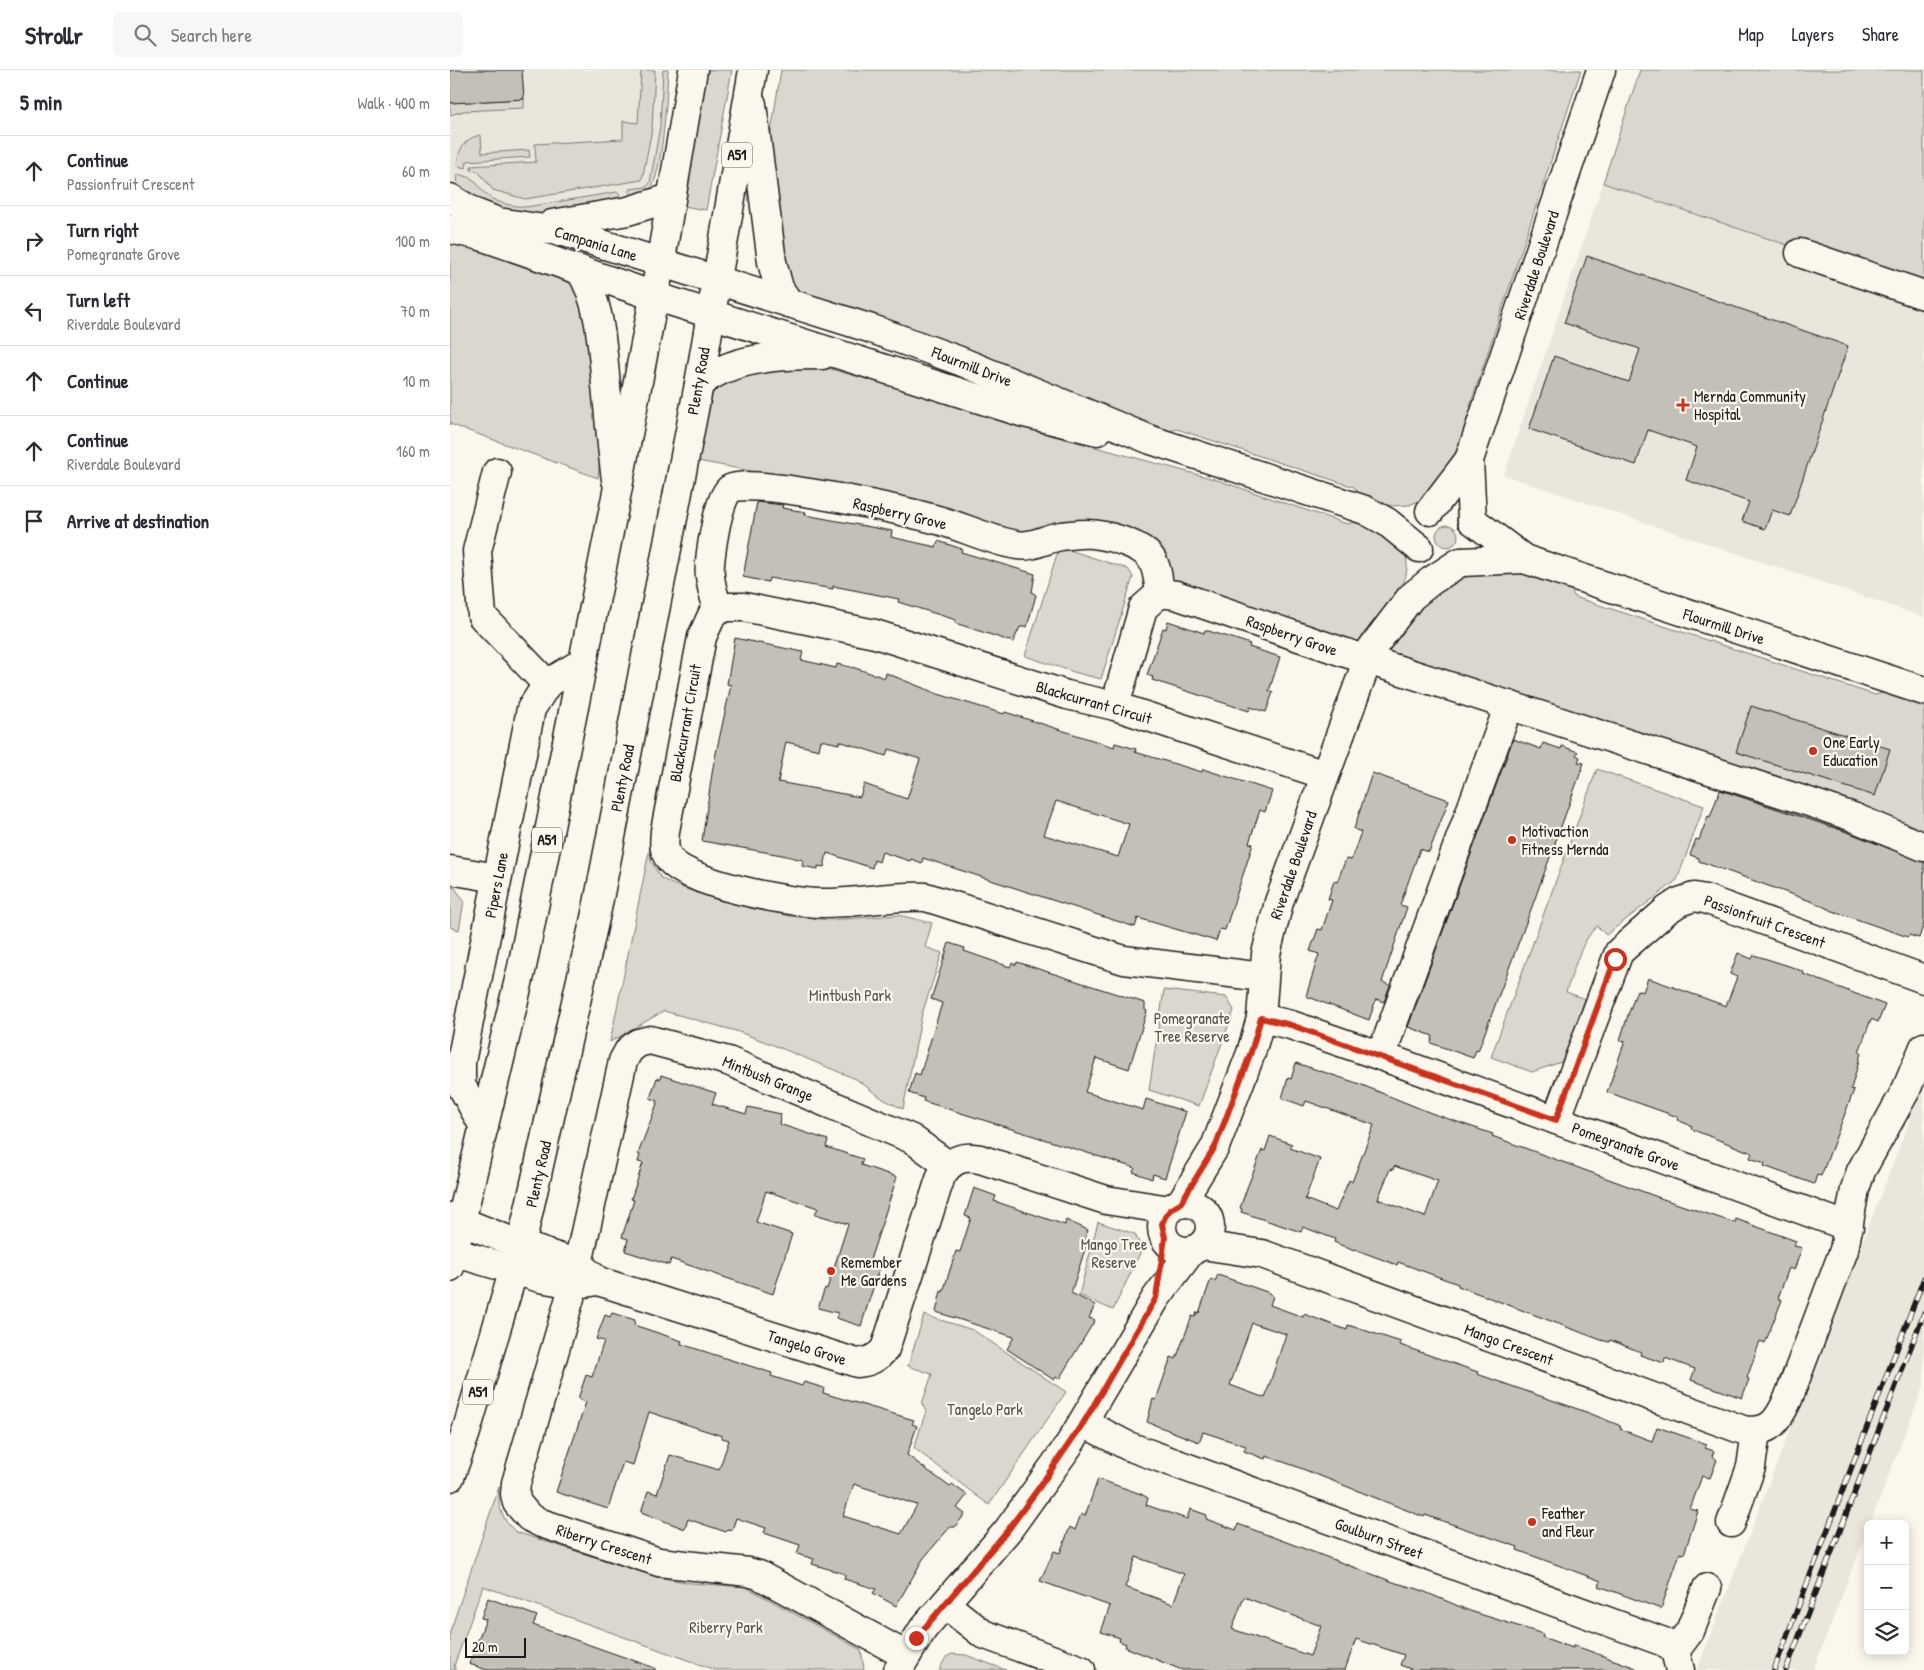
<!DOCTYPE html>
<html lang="en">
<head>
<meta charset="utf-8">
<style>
  :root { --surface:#fff; --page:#f7f7f7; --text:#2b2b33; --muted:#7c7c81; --line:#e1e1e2 }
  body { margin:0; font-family:"Patrick Hand",sans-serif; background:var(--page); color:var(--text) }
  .controls { position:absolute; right:15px; bottom:15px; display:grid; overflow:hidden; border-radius:8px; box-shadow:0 2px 12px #0003 }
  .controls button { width:45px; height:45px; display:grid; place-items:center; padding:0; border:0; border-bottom:1px solid var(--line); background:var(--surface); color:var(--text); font:25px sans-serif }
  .scale { position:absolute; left:15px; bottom:12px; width:61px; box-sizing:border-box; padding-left:5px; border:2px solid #1c1c1c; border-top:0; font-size:14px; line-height:18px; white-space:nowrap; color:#1c1c1c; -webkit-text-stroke:4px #fbf7ec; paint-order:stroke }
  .stop { position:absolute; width:15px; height:15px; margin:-11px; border:4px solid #c8321e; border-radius:50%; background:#fff }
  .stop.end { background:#c8321e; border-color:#fff; box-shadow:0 1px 5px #0008 }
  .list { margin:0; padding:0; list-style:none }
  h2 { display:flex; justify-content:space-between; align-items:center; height:65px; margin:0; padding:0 20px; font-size:21px }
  h2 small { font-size:16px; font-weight:400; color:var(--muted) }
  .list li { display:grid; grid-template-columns:32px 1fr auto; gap:15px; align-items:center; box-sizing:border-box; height:70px; padding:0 20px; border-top:1px solid var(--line) }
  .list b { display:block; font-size:19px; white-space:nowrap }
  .list p { margin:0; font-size:16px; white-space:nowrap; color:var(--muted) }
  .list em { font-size:16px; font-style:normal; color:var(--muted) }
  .icon { flex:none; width:28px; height:28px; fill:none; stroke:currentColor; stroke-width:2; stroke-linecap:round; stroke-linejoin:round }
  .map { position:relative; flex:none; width:1474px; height:1600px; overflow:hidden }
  header { display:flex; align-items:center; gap:30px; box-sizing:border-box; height:70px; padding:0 25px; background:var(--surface); border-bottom:1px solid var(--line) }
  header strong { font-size:24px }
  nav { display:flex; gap:28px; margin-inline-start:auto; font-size:18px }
  .search { width:350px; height:45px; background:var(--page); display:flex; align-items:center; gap:12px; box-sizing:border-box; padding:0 18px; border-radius:8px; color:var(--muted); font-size:19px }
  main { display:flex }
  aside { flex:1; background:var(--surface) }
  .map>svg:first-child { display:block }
  .built { fill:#eae6dc }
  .green { fill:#dad7ce; stroke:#7b7a75 }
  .building { fill:#c3c0b8; stroke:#1c1c1c; fill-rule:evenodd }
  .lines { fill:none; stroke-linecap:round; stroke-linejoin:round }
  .minor-casing { stroke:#1c1c1c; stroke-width:31 }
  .highway-casing { stroke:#1c1c1c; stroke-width:31 }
  .minor { stroke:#fbf7ec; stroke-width:28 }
  .highway { stroke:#fbf7ec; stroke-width:28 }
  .rail-casing { stroke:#1c1c1c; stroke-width:5.5 }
  .rail { stroke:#fbf7ec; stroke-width:4; stroke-dasharray:11; stroke-linecap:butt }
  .route { stroke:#c8321e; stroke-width:6 }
  .poi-dot { fill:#c8321e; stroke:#fbf7ec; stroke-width:2 }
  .labels { text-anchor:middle; stroke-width:4.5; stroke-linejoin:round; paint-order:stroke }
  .shield { fill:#fbf7ec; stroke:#5f5e5a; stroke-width:1 }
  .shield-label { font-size:15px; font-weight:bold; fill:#1c1c1c }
  .street-label { font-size:16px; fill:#1c1c1c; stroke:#fbf7ec }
  .poi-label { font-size:16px; fill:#1c1c1c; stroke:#fbf7ec; text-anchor:start }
  .park-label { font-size:16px; fill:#555451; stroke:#fbf7ec }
</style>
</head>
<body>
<header>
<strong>Strollr</strong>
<div class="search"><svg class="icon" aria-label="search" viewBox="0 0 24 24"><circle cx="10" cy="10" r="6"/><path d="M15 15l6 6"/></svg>Search here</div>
<nav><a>Map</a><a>Layers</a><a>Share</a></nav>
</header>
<main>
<aside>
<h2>5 min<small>Walk · 400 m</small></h2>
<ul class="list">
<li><svg class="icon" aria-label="ahead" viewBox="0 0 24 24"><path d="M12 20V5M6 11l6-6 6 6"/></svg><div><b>Continue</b><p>Passionfruit Crescent</p></div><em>60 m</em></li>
<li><svg class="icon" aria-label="right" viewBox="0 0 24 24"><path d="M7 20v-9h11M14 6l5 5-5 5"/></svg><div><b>Turn right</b><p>Pomegranate Grove</p></div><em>100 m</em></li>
<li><svg class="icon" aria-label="left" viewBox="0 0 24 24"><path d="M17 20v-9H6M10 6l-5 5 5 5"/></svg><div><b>Turn left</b><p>Riverdale Boulevard</p></div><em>70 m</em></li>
<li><svg class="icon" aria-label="ahead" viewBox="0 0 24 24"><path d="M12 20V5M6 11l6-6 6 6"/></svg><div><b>Continue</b></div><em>10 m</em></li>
<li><svg class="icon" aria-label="ahead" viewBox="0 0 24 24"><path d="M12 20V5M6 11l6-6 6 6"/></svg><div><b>Continue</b><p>Riverdale Boulevard</p></div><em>160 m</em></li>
<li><svg class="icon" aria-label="arrive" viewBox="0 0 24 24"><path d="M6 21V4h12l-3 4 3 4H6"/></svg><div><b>Arrive at destination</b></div></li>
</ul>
</aside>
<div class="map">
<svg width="1474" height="1600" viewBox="0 0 1474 1600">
  <rect width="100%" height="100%" fill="#fbf7ec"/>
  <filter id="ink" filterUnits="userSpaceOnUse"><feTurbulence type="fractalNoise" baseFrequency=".02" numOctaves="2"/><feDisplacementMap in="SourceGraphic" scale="10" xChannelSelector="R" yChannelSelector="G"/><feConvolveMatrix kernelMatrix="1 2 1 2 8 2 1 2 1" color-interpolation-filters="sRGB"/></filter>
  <g filter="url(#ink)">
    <g class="built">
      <path d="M0 0H218L213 65 203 115 194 127 84 149 0 119Z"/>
      <path d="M1153 113 1474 221V547L1054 405Z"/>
      <path d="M1474 1013V1315L1420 1454H1418V1459L1363 1600H1247Z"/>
    </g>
    <g class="green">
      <path d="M191 0H205L202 59 192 110 75 129 43 120 28 101 21 100V96L86 92 85 74 173 69V51L188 53Z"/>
      <path d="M213 0H218C217 23 213 104 200 120 196 125 186 129 180 132V119L196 117 200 113 210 56Z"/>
      <path d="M254 0H282L256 140 228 135Z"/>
      <path d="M331 0H1131L1020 336 1024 350 1012 378 972 430 959 435 942 436 929 433 913 429 904 417 727 359 712 363 347 223 336 209 318 80Z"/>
      <path d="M1190 0H1474V221L1153 113Z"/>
      <path d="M74 29V38L14 41 0 45V33Z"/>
      <path d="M31 65 32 83 79 80 80 87 17 91 16 98 7 96C8 80 14 68 31 65Z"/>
      <path d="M7 104C33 110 22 113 38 126 47 134 65 136 76 137L167 122 169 123 171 134 84 149H63L8 118Z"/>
      <path d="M0 167 104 199 132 219 151 381 148 408 0 354Z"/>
      <path d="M374 297 427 312 500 328 507 336 556 353 764 409 897 454 910 451 922 456 954 480C968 514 930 548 912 573L897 571 721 513 710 491 590 463 565 462 476 434 248 391 259 333 266 316 286 303Z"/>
      <circle cx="997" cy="466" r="11"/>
      <path d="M613 478 678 499 683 507 651 609 627 603 575 586 607 484Z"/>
      <path d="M1054 497 1119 517 1125 527 1425 625 1439 621 1474 634V763L1414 738 952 592 933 579C959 550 985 514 1023 500 1033 497 1044 498 1054 497Z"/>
      <path d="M1147 699 1254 736 1227 810 1156 865 1147 856C1130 872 1124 901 1116 922L1135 929 1119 977 1111 992 1082 1002 1041 987Z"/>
      <path d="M201 772V791L211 808 222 814 271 831 340 846 380 850 448 845 482 853 475 877 492 883 472 944 453 1039 433 1029 406 1009 321 974 286 961 214 941 160 972Z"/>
      <path d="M0 817 5 818 14 831 9 860 0 857Z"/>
      <path d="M714 920 776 927 784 940 749 1036 699 1020Z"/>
      <path d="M648 1152 685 1164 692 1179 663 1240 629 1225Z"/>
      <path d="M474 1245 523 1260 616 1322 539 1435 464 1378 476 1341 472 1334 482 1304 458 1296Z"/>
      <path d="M49 1417C48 1437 51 1449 66 1462L207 1507 241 1513 296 1517 411 1580 414 1600H265L33 1516 4 1596 6 1600H0V1562Z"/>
      <path d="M502 1584 516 1585 556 1600H489L496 1587Z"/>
    </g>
    <g class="building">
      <path d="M0 0H72L74 29 0 33Z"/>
      <path d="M1137 186 1398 276 1340 446 1322 440 1315 459 1292 451 1299 432 1236 410 1247 377 1198 360 1186 395 1079 359 1104 286 1179 312 1190 279 1114 253Z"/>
      <path d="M307 432 333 435 332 438 356 442 355 445 442 461 441 467 486 477 488 471 512 479 511 482 585 504 582 522 586 525 577 557H570L563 572 505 553 506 550 448 532 449 529 383 516V519L319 508 318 512 293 507Z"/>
      <path d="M718 551 754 563 755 560 782 568 800 574 799 577 830 587 819 621 823 622 816 642 800 637 799 641 702 610 703 607 697 605 713 558 716 559Z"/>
      <path d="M285 568 353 582 351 590 386 598 387 594 405 598 435 608 436 603 488 624 554 644 555 642 664 677 665 673 686 679 685 682 752 702 753 699 822 721 815 742 810 740 799 773 803 774 775 860 770 859 766 871 688 848 685 857 473 788 472 793 461 789 460 791 432 782 429 792 424 790 422 798 377 783 374 797 368 796V799L352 796 353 790 332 785 252 771 263 697 281 615 277 614ZM371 670 389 674V671L436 686 439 679 470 689 457 729 414 714 410 727 328 712 336 672 369 680ZM606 731 679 754 668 787 594 765Z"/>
      <path d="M1301 636 1440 679 1425 726 1286 682Z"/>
      <path d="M1063 669 1091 679 1093 673 1111 679 1112 676 1128 682 1126 685 1130 687 1128 692 1134 693 1083 834 1028 981 1026 980 1023 988 981 973 983 966 958 957Z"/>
      <path d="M922 703 999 730 979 782 970 779 950 835 957 837 932 912 940 915 934 932 926 929 919 950 856 926 869 884 860 881 868 859 872 860 882 830 878 829 884 811 887 812 896 789 901 790 911 762 904 759Z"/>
      <path d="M1270 720 1397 762 1474 792V853L1469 868 1459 865 1458 867 1383 841 1363 832 1249 791V788L1240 785 1246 769 1249 770 1258 746 1260 747Z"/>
      <path d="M499 873 515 878 514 881 560 897 562 893 566 895 567 892 695 933V940L697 941 679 999 646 988 635 1022 693 1040 696 1029 736 1042 715 1108 703 1104 702 1109 683 1102 685 1098 473 1031 474 1028 459 1023 465 1003 470 1005 492 933 481 929Z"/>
      <path d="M1288 883 1302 889 1304 885 1339 896 1354 902 1353 904 1359 906 1435 935 1428 952 1421 949 1409 982 1411 983 1401 1019 1404 1020 1371 1106 1367 1105 1364 1114 1314 1096 1315 1093 1300 1088 1302 1083 1241 1059 1242 1056 1227 1050 1228 1047 1157 1022 1175 971 1170 970 1178 945 1187 920 1193 922 1198 908 1276 936 1287 907 1280 904Z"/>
      <path d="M846 993 907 1013 981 1043 1043 1064 1042 1066 1213 1129 1285 1153 1286 1149 1346 1171 1344 1176 1352 1178 1344 1200 1339 1198 1328 1228 1332 1230 1315 1273 1310 1271 1297 1308 1299 1309 1292 1328 1241 1310 1245 1299 1215 1288 1214 1293 1190 1285 1191 1282 1160 1270 1159 1272 1151 1270 1008 1216V1214L948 1192 947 1195 904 1179V1181L884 1172 885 1169 853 1157 851 1162 791 1142 792 1139 790 1138 797 1118 812 1080 815 1081 820 1066 842 1074 840 1078 870 1089 855 1129 886 1141 899 1110 902 1112 924 1055 856 1031 854 1036 832 1028 838 1008 841 1009ZM944 1096 988 1111 975 1147 928 1129 940 1099 943 1100Z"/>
      <path d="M211 1005 266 1023 262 1034 296 1044 298 1037 331 1044 329 1054 378 1070 376 1077 413 1089 411 1095 447 1107 420 1190 431 1193 411 1256 386 1248 388 1243 368 1238 375 1218 377 1219 398 1154 365 1144 368 1138 316 1121 306 1152 342 1164 323 1224 221 1189 219 1195 175 1181 178 1169 172 1167 184 1130 181 1129 193 1093 188 1092 190 1085 188 1084 208 1031 200 1028 207 1008 210 1009Z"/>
      <path d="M524 1118 546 1126 544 1131 615 1155 616 1150 638 1160 634 1172 637 1173 621 1223 645 1235 639 1248 645 1250 609 1309 606 1307 604 1310 557 1279 564 1267 486 1242 491 1221 493 1222 506 1181 510 1182 521 1148 515 1146Z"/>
      <path d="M768 1205 817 1222 823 1226 820 1235 853 1247 854 1244 897 1260 898 1255 951 1272 950 1275 1028 1302 1027 1304 1139 1343 1171 1356 1170 1359 1202 1371 1207 1357 1257 1374 1255 1378 1264 1381 1262 1386 1267 1390 1260 1408 1252 1406 1240 1439 1248 1441 1234 1484 1230 1483 1211 1539 1149 1516 1151 1511 1067 1480 1068 1477 975 1445 974 1447 845 1396 816 1386 815 1389 794 1381 796 1376 753 1362 749 1372 697 1352 703 1329 706 1330 721 1287 726 1289 742 1246 745 1247 747 1242 749 1243 761 1209 765 1211ZM802 1253 836 1264 815 1328 780 1315Z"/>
      <path d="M162 1243 185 1250 184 1255 232 1271 231 1274 322 1303 321 1306 352 1316 354 1312 374 1318 373 1323 464 1350 462 1354 467 1356 457 1385 500 1417 502 1414 517 1425 507 1438 515 1444 505 1457H500L473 1489 446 1536 423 1523 426 1519 394 1509 395 1504 362 1494 364 1489 347 1484 350 1475 314 1463 316 1458 286 1448 282 1460 277 1459 276 1462 238 1449 235 1459 191 1442 198 1421 207 1424 220 1385 269 1400 279 1370 272 1368V1366L199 1342 183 1395 173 1392 158 1439 106 1422 136 1332 128 1329 136 1305 142 1307 154 1271 146 1269 155 1245 160 1247ZM404 1414 467 1435 451 1464 393 1446Z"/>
      <path d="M648 1409 691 1424 698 1428 696 1435 737 1449 740 1439 757 1445 756 1449 786 1460 788 1454 946 1513 968 1519 1020 1541 1093 1564 1092 1567 1123 1578V1575L1186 1598 1185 1600H963L950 1595 954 1585 906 1569 895 1600H732L675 1577 676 1574 669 1571 670 1568 651 1562 660 1536 590 1511 604 1481 610 1483 620 1457 625 1460 631 1444 635 1446ZM686 1487 734 1504 723 1534 675 1517ZM794 1527 871 1556 860 1586 782 1559Z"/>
      <path d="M38 1528 87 1546 83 1555 205 1598V1600H37L19 1594 36 1549 31 1548Z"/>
    </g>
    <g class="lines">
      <g class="minor-casing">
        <g id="minor">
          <path d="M302 34 322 192 329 218 339 233"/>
          <path d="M0 128 25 143 48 152 114 162 422 259 510 291 701 370 915 440 937 452 969 478"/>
          <path d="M102 154 178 141 220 128"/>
          <path d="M0 159 31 166 204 226 574 343 647 361"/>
          <path d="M1350 183 1474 225"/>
          <path d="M130 200C151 233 152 277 156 315 159 347 162 379 166 410"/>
          <path d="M249 314C281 287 332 285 372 285"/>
          <path d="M1019 390 1022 450"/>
          <path d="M47 402 27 481 32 546 97 614"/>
          <path d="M980 441 1019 390 1151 0"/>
          <path d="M1022 450 1074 489 1474 621"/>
          <path d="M1012 492 1074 489"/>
          <path d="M268 539C265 529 261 517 260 506 258 492 268 427 280 419 300 406 454 441 484 449 512 456 538 470 567 475 583 478 596 468 611 466 622 465 638 462 649 465 663 467 691 475 700 487 708 497 708 511 710 523"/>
          <path d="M665 636 693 538 710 523 726 525 890 581 1359 732 1403 747 1474 777"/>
          <path d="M0 800 47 808"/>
          <path d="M813 907 674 890 476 827C440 825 405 834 369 833 337 832 240 814 220 790 213 781 214 772 215 761L252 567 263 543 276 537H294L425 564 617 625 665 636 875 705"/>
          <path d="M811 948 841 955 931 986 1399 1157"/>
          <path d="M931 986 1059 635"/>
          <path d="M1106 1050 1169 882 1217 840 1229 832 1244 827 1255 829 1474 909"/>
          <path d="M34 1057 11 1015V992L81 639 97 614 133 592"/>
          <circle cx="736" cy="1157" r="24"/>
          <path d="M730 1134 765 1077 801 983 811 948 816 884 829 832 922 578 961 527 981 511 1010 492"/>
          <path d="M0 1147 71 1175 128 1194 148 1211 407 1293C420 1292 427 1288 435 1279L491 1106C501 1090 512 1085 530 1089L656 1130 720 1140"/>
          <path d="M752 1175 812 1184 1293 1360C1320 1364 1328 1351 1338 1329L1394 1180 1405 1119 1411 1101 1456 1020 1474 977"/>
          <path d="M0 1181 90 1208 124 1214 141 1212"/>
          <path d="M128 1194 173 991 179 980 188 973 200 970 278 991 462 1069 498 1095"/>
          <path d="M124 1214 66 1413 65 1424 67 1433 79 1447 91 1453 209 1492 298 1502 309 1505 455 1585"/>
          <path d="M634 1353 678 1376 1214 1572 1225 1581 1230 1600"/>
          <path d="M1281 1453 1301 1397 1306 1362"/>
          <path d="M495 1534 533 1564 631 1600"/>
          <path d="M1225 1581 1240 1561 1257 1518"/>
          <path d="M448 1600 473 1559 558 1460 619 1375 706 1228 742 1180"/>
        </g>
      </g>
      <g class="highway-casing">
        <g id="highway">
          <path d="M0 1197 72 897 167 422 209 201 243 0"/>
          <path d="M0 1407 16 1362 71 1175 147 839 249 314 303 0"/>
        </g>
      </g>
      <use href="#minor" class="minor"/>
      <use href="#highway" class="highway"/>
      <g class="rail-casing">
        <g id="rail">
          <path d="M1324 1600 1474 1208"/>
          <path d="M1336 1600 1474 1243"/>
        </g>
      </g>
      <use href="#rail" class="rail"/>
    </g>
  </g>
  <g class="lines" filter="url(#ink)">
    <path class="route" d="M466 1568 558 1460 588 1419 634 1352 706 1228 715 1168 712 1154 715 1147 720 1140 730 1134 765 1077 801 982 811 948 841 955 1106 1050 1165 889"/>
  </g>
  <g class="poi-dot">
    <path d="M1230.5 327.5h5v5h5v5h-5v5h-5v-5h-5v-5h5z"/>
    <circle cx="1363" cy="681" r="5"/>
    <circle cx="1062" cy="770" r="5"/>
    <circle cx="381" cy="1201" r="5"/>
    <circle cx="1082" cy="1452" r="5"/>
  </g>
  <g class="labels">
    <g class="shield">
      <rect x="272" y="72.5" width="30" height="25" rx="4"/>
      <rect x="82" y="757.5" width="30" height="25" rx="4"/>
      <rect x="13" y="1309.5" width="30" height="25" rx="4"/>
    </g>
    <g class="shield-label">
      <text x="287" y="90">A51</text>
      <text x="97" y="775">A51</text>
      <text x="28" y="1327">A51</text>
    </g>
    <g class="street-label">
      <text transform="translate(146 173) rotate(17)" y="6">Campania Lane</text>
      <text transform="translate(1086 195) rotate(-72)" y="6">Riverdale Boulevard</text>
      <text transform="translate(522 296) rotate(21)" y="6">Flourmill Drive</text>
      <text transform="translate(248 311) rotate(-80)" y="6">Plenty Road</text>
      <text transform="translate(450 443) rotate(13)" y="6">Raspberry Grove</text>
      <text transform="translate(1274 556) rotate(18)" y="6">Flourmill Drive</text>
      <text transform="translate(842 565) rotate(19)" y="6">Raspberry Grove</text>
      <text transform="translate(644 632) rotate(16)" y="6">Blackcurrant Circuit</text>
      <text transform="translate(235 653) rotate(-80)" y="6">Blackcurrant Circuit</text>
      <text transform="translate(172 708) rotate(-79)" y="6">Plenty Road</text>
      <text transform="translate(843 795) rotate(-71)" y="6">Riverdale Boulevard</text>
      <text transform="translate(46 815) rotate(-79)" y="6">Pipers Lane</text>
      <text transform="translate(1315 851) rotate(20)" y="6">Passionfruit Crescent</text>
      <text transform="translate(318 1008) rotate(22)" y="6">Mintbush Grange</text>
      <text transform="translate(1176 1076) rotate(20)" y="6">Pomegranate Grove</text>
      <text transform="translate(88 1104) rotate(-77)" y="6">Plenty Road</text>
      <text transform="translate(1059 1274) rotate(20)" y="6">Mango Crescent</text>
      <text transform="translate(357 1277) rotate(18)" y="6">Tangelo Grove</text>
      <text transform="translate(929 1468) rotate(20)" y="6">Goulburn Street</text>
      <text transform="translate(154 1474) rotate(18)" y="6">Riberry Crescent</text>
    </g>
    <g class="poi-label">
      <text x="1244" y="332">Mernda Community<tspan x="1244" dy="18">Hospital</tspan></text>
      <text x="1373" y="678">One Early<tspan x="1373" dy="18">Education</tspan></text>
      <text x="1072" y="767">Motivaction<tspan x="1072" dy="18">Fitness Mernda</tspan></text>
      <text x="391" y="1198">Remember<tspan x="391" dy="18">Me Gardens</tspan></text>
      <text x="1092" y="1449">Feather<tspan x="1092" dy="18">and Fleur</tspan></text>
    </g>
    <g class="park-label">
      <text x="400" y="931">Mintbush Park</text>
      <text x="742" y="954">Pomegranate<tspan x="742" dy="18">Tree Reserve</tspan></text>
      <text x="664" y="1180">Mango Tree<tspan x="664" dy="18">Reserve</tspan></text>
      <text x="535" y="1345">Tangelo Park</text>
      <text x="276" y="1563">Riberry Park</text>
    </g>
  </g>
</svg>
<div class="controls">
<button>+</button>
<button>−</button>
<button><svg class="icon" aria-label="layers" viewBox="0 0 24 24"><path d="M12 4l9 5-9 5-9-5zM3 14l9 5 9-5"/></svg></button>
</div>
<div class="scale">20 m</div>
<div class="stop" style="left:1165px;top:889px"></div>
<div class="stop end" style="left:466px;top:1568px"></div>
</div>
</main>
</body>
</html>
